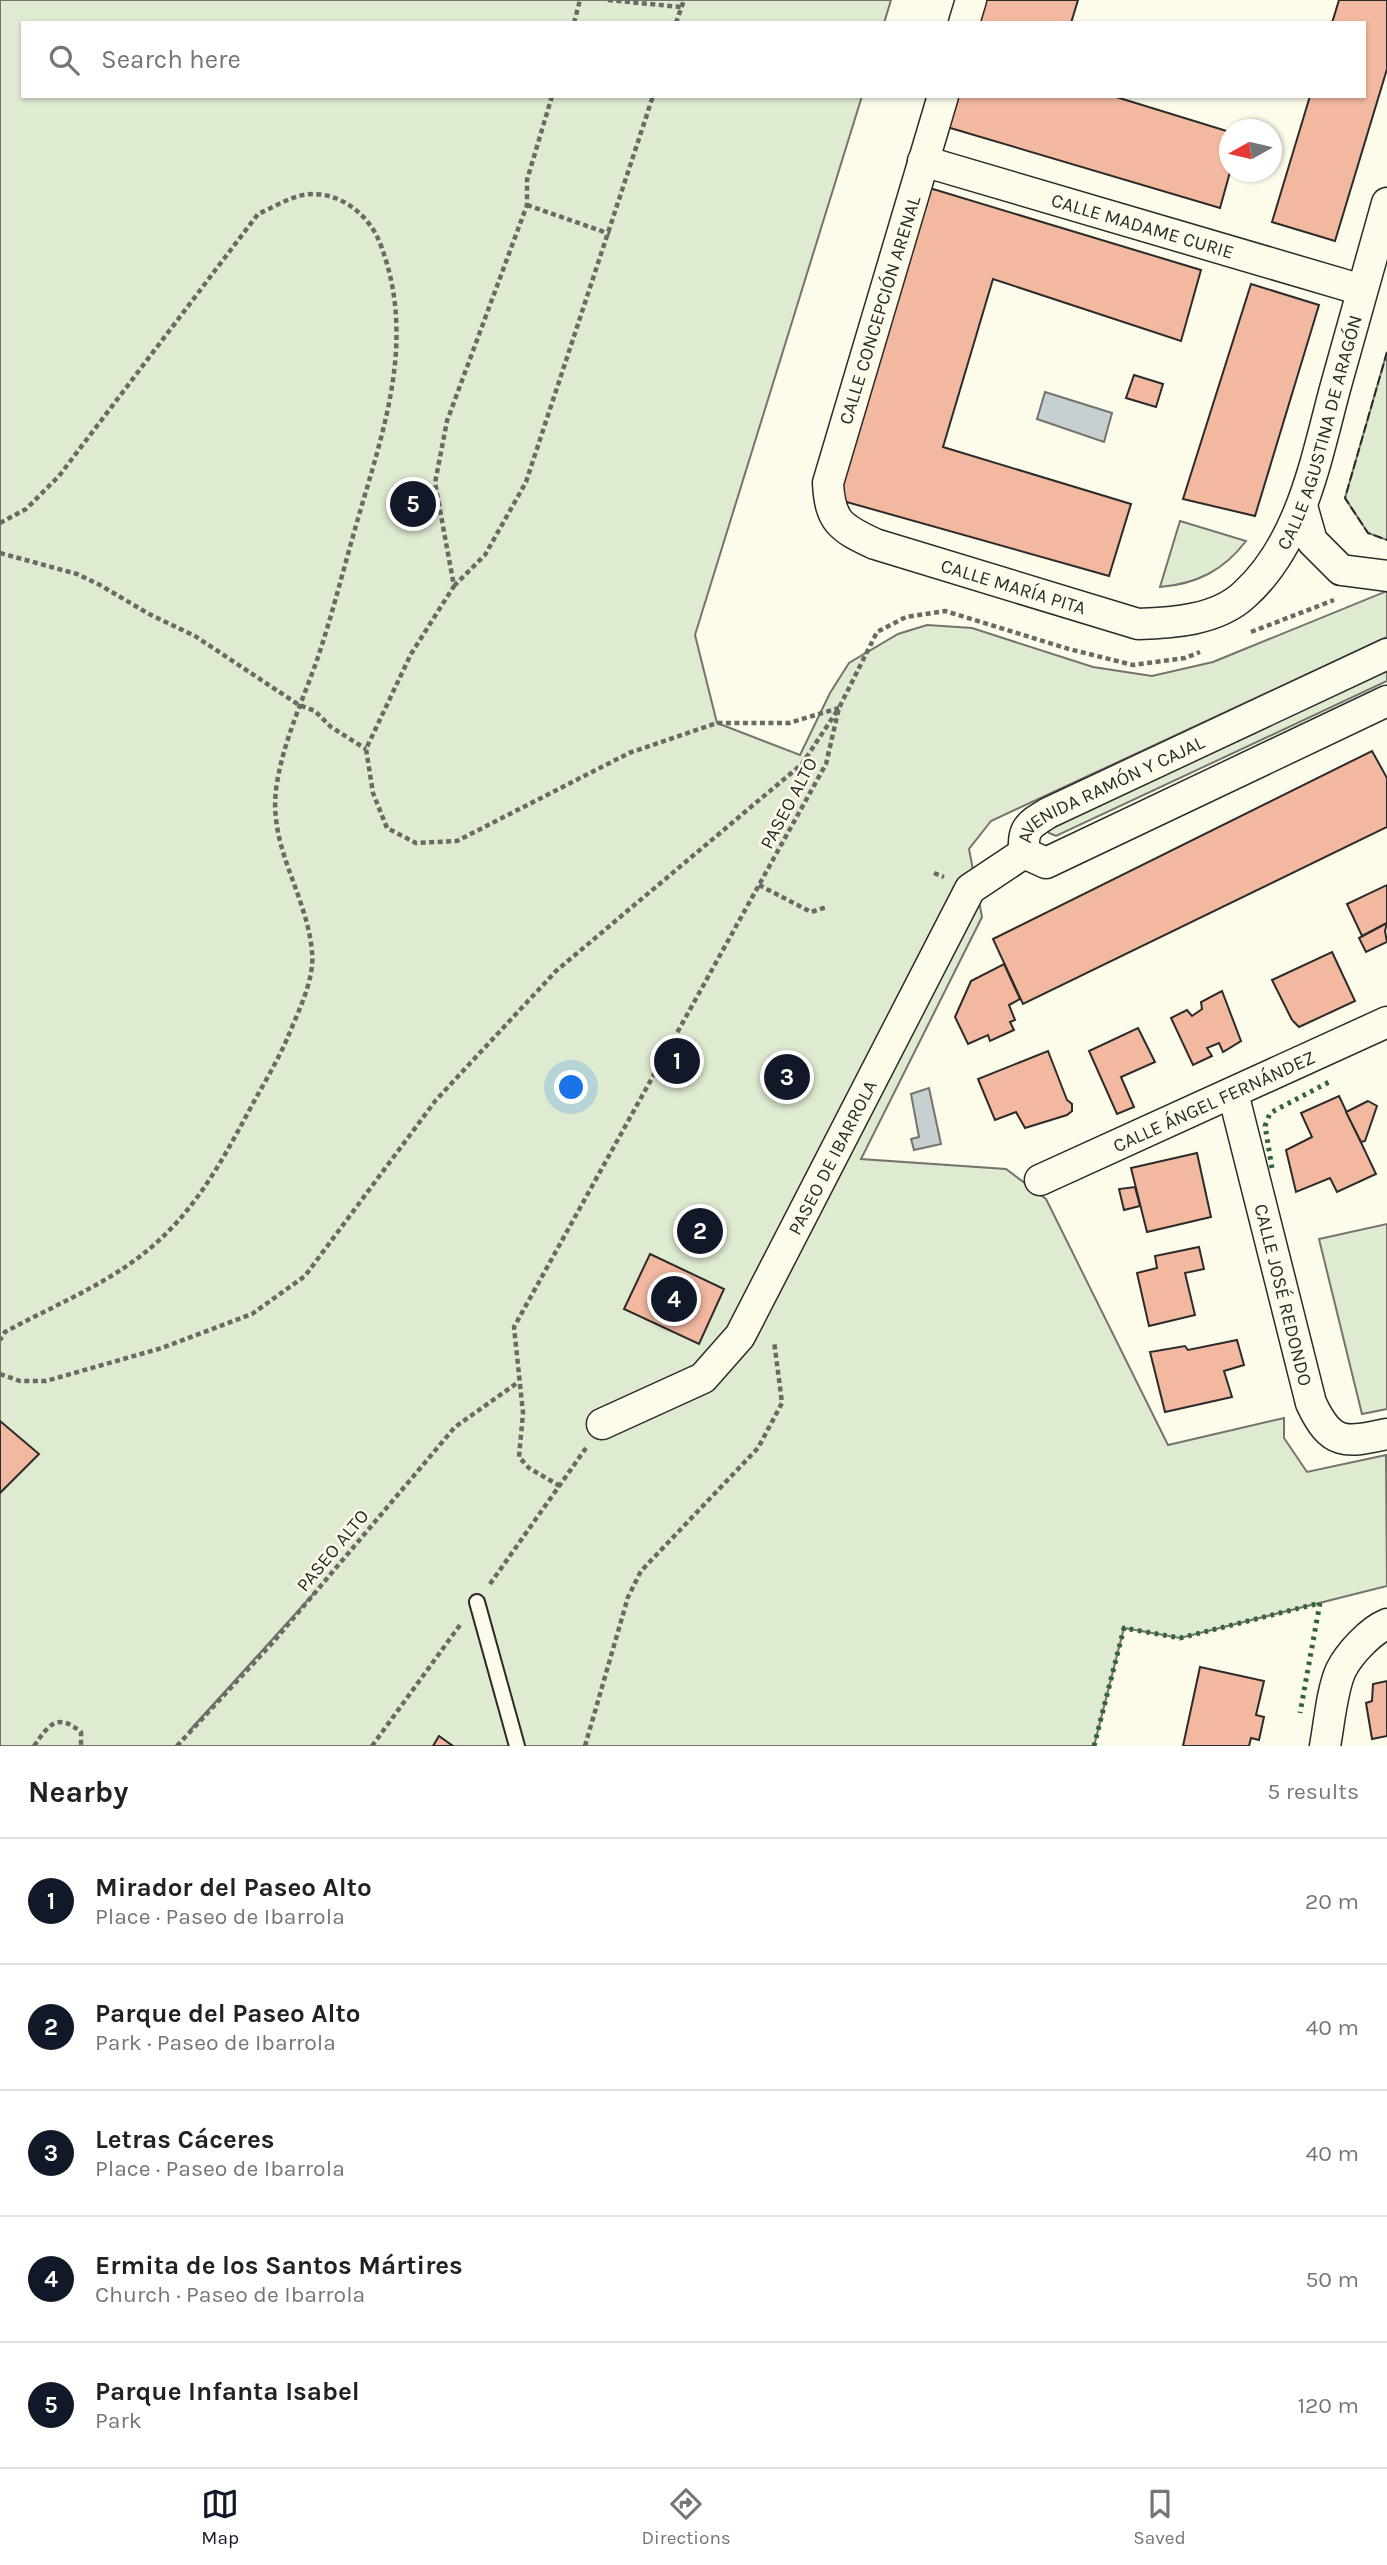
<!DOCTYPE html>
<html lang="en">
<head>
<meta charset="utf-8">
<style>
  :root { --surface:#fff; --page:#f6f6f6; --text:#202124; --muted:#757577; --line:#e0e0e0; --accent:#111827 }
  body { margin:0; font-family:Karla,sans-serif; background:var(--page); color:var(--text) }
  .compass { position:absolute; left:1219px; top:119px; width:63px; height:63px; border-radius:50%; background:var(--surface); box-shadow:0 2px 5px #0004; rotate:262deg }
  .you { position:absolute; left:572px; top:1088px; width:24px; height:24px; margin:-18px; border:5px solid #fff; border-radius:50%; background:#1a73e8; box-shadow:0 0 0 10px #1a73e833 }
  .badge { display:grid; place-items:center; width:46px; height:46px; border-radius:50%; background:var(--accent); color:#fff; font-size:23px; font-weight:700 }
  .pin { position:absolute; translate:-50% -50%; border:4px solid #fff; box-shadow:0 2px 7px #0006 }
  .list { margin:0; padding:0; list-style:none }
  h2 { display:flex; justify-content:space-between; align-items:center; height:91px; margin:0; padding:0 28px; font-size:30px }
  h2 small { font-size:23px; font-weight:400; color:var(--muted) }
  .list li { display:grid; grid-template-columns:46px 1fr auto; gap:21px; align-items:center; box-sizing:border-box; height:126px; padding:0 28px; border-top:2px solid var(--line) }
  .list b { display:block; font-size:26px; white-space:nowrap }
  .list p { margin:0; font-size:23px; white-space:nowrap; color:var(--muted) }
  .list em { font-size:23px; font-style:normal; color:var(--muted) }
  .icon { flex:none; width:38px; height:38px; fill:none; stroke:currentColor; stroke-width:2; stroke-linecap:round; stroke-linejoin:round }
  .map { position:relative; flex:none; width:1387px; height:1746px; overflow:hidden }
  .search { position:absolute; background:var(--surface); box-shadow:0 2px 5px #0004; left:21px; right:21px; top:21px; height:77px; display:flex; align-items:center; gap:18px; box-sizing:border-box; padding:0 24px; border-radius:0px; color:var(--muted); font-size:26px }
  .sheet { height:721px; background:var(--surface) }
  nav { display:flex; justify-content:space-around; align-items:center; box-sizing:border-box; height:98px; border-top:2px solid var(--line); background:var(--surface); font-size:19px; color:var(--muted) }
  nav a { display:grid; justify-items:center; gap:4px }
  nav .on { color:var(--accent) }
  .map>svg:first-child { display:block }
  .green { fill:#deebd1; stroke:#74746e; stroke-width:2; fill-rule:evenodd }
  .water { fill:#c7d0d0; stroke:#74746e; stroke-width:2 }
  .building { fill:#f2b8a0; stroke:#2b2b2b; stroke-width:2 }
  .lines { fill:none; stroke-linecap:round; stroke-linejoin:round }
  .lane-casing { stroke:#2b2b2b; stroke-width:18 }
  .street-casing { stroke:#2b2b2b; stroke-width:33 }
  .path { stroke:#6a6964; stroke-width:4.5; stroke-dasharray:5 3.5; stroke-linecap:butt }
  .lane { stroke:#fdfbea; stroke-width:14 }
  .street { stroke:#fdfbea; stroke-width:30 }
  .hedge { stroke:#34623c; stroke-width:5; stroke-dasharray:3.5 5; stroke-linecap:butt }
  .fence { stroke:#2b2b2b; stroke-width:2; stroke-dasharray:9 3.5; stroke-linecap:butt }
  .labels { text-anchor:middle; stroke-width:5; stroke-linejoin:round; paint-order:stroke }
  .street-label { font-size:19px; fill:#2b2b2b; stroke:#fdfbea }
</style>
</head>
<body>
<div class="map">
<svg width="1387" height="1746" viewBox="0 0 1387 1746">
  <rect width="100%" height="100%" fill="#fdfbea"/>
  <g class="green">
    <path d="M0 0H891L884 23H23V96H862L695 635 717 723 800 755 830 693 849 663 898 634 927 625 972 628 1093 667 1152 676 1213 662 1387 591V637L991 821 969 849 982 917 861 1159 1006 1169 1046 1199 1168 1445 1284 1418V1438L1307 1472 1386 1455 1387 1586 1180 1638 1124 1628 1094 1746H0ZM316 1591 190 1731V1730Z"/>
    <path d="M1387 352V540L1368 533 1345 498Z"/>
    <path d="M1180 521 1246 541C1224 570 1197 584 1160 587Z"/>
    <path d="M1387 667V681L1056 836 1049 833 1047 829Z"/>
    <path d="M1387 1224V1409L1362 1414 1319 1239Z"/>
  </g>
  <g class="water">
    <path d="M1045 392 1112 413 1104 442 1037 419Z"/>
    <path d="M929 1088 941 1144 914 1150 911 1139 919 1137 911 1094Z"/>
  </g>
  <g class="building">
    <path d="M982 0H1078L1071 23H976Z"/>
    <path d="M1339 0H1387V69L1335 241 1272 222 1310 96H1364V23H1332Z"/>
    <path d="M955 96H1113L1230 132V172L1220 208 947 127Z"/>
    <path d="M923 186 1201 270 1181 341 993 279 943 447 1131 504 1109 576 836 499Z"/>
    <path d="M1251 284 1319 305 1255 516 1183 499Z"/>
    <path d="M1134 375 1163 384 1156 407 1126 398Z"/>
    <path d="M1372 751 1387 778V827L1023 1004 993 939Z"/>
    <path d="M1387 885V923L1362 936 1347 904Z"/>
    <path d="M1387 923 1385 931 1387 942 1366 952 1359 938Z"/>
    <path d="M1332 952 1355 1001 1299 1027 1292 1020 1272 980Z"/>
    <path d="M1004 964 1020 999 1009 1005 1015 1020 1010 1022 1014 1030 990 1041 988 1035 968 1044 955 1017 971 981Z"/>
    <path d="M1222 991 1241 1041 1223 1052 1219 1043 1207 1048 1212 1056 1193 1065 1171 1018 1187 1010 1192 1016 1202 1009 1201 1002Z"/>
    <path d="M1138 1028 1155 1062 1121 1077 1134 1107 1117 1114 1089 1051Z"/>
    <path d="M1048 1051 1067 1100 1072 1104V1111L1067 1115 1025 1128 1016 1112 995 1120 978 1079Z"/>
    <path d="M1339 1096 1376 1174 1337 1192 1330 1178 1296 1192 1286 1150 1312 1137 1301 1113Z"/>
    <path d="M1368 1101 1377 1106 1365 1141 1361 1142 1346 1112Z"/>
    <path d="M1197 1153 1211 1217 1147 1232 1131 1168Z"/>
    <path d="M1135 1187 1140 1206 1124 1210 1119 1189Z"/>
    <path d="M1199 1247 1204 1269 1185 1273 1195 1315 1149 1326 1137 1273 1157 1268 1155 1256Z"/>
    <path d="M650 1254 724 1289 699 1344 624 1309Z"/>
    <path d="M1237 1340 1244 1365 1224 1371 1232 1397 1165 1412 1150 1352 1185 1346 1188 1350Z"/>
    <path d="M0 1421 39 1454 0 1493Z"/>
    <path d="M1200 1667 1264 1681 1256 1715 1264 1717 1259 1740 1251 1738 1249 1746H1183Z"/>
    <path d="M1387 1681V1736L1372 1739 1366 1703 1372 1701 1373 1684Z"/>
    <path d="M439 1736 453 1746H433Z"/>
  </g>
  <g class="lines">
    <g class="lane-casing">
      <path id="lane" d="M477 1602 517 1746"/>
    </g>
    <g class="street-casing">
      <g id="street">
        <path d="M964 23 971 0"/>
        <path id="s1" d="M943 96 828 483C830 521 840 528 875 544L1138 624C1173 623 1217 620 1244 595 1304 541 1317 452 1338 378 1354 319 1371 261 1387 203"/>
        <path id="s2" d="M923 161 1362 290"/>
        <path d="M1302 506 1312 541 1341 570 1387 576"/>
        <path id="s3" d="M1024 853C1023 828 1027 826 1048 813L1387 654"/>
        <path d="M1024 853 1046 863 1387 701"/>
        <path id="s4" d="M1233 1093 1311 1403C1331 1446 1345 1443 1387 1434"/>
        <path id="s5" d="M1040 1180 1387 1022"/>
        <path id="s6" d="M602 1424 703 1378 740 1336 970 889 1024 853"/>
        <path d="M1325 1746C1329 1725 1332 1689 1341 1670 1349 1654 1370 1631 1387 1624"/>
      </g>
    </g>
    <g class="path">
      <path d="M608 0 681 7"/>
      <path d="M574 23 580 0"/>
      <path d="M676 23 684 0"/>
      <path d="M552 96 527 180V205L447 421 435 483 454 586 411 654 366 749 373 793 387 828 416 843 457 841 629 753 717 723H789L839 708"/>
      <path d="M527 205 610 234"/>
      <path d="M0 523 26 509 59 476 258 214C272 208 288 198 303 195 337 189 368 213 380 243 417 339 384 428 357 522 344 567 333 612 318 657 304 698 284 739 277 783 266 845 307 893 312 952 315 980 297 1014 287 1039 277 1062 263 1085 251 1107 218 1169 188 1224 128 1265 91 1291 45 1310 5 1332L0 1340"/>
      <path d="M0 553 77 574 100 585 149 614 195 636 299 705 315 711 331 727 366 749"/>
      <path d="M454 586 485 555 526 482 653 96"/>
      <path d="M1251 632 1334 600"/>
      <path d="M934 873 944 877"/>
      <path d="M759 885 811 912 827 907"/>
      <path d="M0 1374 20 1381H46L162 1348 252 1314 305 1276 436 1100 556 971 802 764 837 711"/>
      <path d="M560 1486 529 1468 519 1457 523 1413 514 1327 826 764 839 708 877 632 906 617 945 611 1069 649 1133 665 1185 658 1200 652"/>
      <path d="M490 1584 586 1448"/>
      <path d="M34 1746C49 1725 56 1712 81 1732V1746"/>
      <path d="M177 1746 275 1640 455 1427 517 1383"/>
      <path d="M372 1746 460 1625"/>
      <path d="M585 1746 628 1597 641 1571 758 1448 782 1403 774 1341"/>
    </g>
    <use href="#lane" class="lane"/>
    <use href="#street" class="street"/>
    <g class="hedge">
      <path d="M1272 1168 1265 1126 1270 1113 1329 1082"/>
      <path d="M1094 1746 1124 1628 1180 1638 1320 1603 1300 1713"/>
    </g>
    <path class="fence" d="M1387 352 1345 498 1368 533 1387 540"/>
  </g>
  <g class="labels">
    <g class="street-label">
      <text dy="7" stroke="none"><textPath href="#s2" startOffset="229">CALLE MADAME CURIE</textPath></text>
      <text transform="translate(879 310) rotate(-73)" y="7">CALLE CONCEPCIÓN ARENAL</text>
      <text dy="7" stroke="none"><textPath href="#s1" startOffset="1057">CALLE AGUSTINA DE ARAGÓN</textPath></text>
      <text dy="7" stroke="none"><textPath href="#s1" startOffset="632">CALLE MARÍA PITA</textPath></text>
      <text dy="7" stroke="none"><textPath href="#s3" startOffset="116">AVENIDA RAMÓN Y CAJAL</textPath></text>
      <text transform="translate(788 803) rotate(-62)" y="7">PASEO ALTO</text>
      <text dy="7" stroke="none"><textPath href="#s5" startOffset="191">CALLE ÁNGEL FERNÁNDEZ</textPath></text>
      <text dy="7" stroke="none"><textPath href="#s6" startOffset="368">PASEO DE IBARROLA</textPath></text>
      <text dy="7" stroke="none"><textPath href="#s4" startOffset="208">CALLE JOSÉ REDONDO</textPath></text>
      <text transform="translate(332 1550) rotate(-50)" y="7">PASEO ALTO</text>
    </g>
  </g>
</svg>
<svg class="compass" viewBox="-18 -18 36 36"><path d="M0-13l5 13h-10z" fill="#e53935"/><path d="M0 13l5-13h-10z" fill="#757577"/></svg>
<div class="you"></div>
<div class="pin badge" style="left:677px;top:1061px">1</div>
<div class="pin badge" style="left:700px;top:1231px">2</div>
<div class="pin badge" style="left:787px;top:1077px">3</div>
<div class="pin badge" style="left:674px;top:1299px">4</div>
<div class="pin badge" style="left:413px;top:504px">5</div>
<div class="search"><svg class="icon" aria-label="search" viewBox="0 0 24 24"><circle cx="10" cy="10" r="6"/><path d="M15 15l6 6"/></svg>Search here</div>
</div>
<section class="sheet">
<h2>Nearby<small>5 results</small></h2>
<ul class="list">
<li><span class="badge">1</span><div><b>Mirador del Paseo Alto</b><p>Place · Paseo de Ibarrola</p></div><em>20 m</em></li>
<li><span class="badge">2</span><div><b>Parque del Paseo Alto</b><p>Park · Paseo de Ibarrola</p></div><em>40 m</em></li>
<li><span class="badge">3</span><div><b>Letras Cáceres</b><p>Place · Paseo de Ibarrola</p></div><em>40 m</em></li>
<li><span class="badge">4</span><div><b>Ermita de los Santos Mártires</b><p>Church · Paseo de Ibarrola</p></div><em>50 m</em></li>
<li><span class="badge">5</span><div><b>Parque Infanta Isabel</b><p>Park</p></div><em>120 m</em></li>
</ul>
</section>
<nav>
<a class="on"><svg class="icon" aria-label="map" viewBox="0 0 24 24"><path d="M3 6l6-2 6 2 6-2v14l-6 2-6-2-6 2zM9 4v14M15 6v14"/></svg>Map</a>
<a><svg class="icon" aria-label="directions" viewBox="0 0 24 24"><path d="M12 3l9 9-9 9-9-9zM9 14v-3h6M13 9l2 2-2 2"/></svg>Directions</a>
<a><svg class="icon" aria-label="saved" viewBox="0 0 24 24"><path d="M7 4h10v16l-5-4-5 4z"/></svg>Saved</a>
</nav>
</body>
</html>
